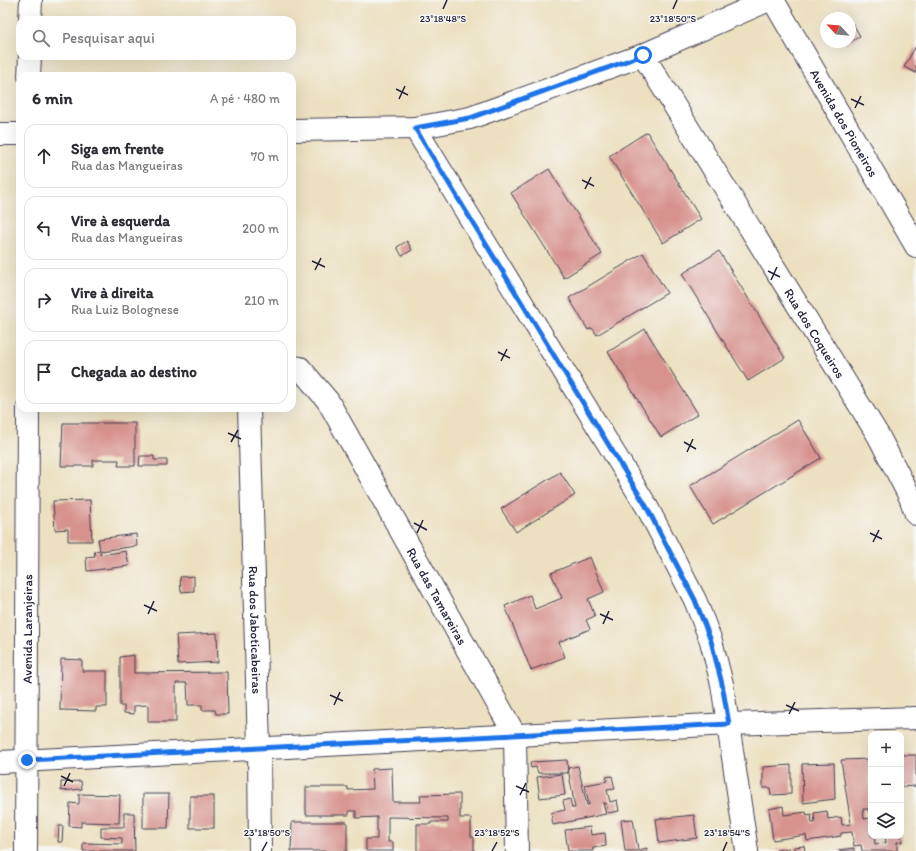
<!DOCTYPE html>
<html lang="pt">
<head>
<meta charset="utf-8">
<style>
  :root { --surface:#fff; --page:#f7f7f7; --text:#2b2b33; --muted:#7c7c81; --line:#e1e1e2 }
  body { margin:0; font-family:Itim,sans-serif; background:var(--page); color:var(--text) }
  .controls { position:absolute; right:12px; bottom:12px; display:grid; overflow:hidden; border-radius:8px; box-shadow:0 4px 16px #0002 }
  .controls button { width:36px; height:36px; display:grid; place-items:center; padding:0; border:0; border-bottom:1px solid var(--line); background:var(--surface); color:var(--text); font:20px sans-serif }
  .compass { position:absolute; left:820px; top:12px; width:36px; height:36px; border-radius:50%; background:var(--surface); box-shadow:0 4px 16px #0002; rotate:296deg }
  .stop { position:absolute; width:12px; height:12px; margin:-9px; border:3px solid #1a73e8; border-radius:50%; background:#fff }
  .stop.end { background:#1a73e8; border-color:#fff; box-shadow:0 1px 4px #0008 }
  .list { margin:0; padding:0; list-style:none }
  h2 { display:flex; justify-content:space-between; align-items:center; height:52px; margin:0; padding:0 16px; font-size:17px }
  h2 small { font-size:13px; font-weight:400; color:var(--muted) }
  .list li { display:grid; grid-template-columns:26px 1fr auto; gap:12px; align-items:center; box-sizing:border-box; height:64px; margin:0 8px 8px; padding:0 8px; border:1px solid var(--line); border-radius:12px }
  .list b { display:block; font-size:15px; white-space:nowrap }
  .list p { margin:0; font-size:13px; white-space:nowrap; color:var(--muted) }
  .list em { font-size:13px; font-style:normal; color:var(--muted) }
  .icon { flex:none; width:22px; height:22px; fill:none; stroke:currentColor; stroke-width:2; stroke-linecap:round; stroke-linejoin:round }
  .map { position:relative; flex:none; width:916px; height:851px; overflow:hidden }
  .search { position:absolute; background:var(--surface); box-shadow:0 4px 16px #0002; left:16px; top:16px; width:280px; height:44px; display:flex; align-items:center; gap:10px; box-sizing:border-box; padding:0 14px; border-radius:12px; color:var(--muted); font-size:15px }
  .panel { position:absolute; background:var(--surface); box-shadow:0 4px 16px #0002; left:16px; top:72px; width:280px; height:340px; border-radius:12px }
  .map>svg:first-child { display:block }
  .building { fill:#d7928d; fill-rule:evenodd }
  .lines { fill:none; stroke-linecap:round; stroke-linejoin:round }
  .street-casing { stroke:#403e4f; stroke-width:24 }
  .secondary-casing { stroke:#403e4f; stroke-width:24 }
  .primary-casing { stroke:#403e4f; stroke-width:24 }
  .street { stroke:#fff; stroke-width:22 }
  .secondary { stroke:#fff; stroke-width:22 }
  .primary { stroke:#fff; stroke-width:22 }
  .route { stroke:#1a73e8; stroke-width:5 }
  .ticks { fill:none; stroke:#22223b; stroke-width:1.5 }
  .labels { text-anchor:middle; stroke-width:3; stroke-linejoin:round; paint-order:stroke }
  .street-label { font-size:13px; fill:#22223b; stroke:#f6f6f2 }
  .ticks-label { font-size:10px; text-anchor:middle; fill:#22223b; stroke:#f6f6f2; stroke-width:3; stroke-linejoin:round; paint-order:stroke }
</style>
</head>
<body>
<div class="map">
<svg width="916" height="851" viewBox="0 0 916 851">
  <rect width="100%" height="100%" fill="#f6f6f2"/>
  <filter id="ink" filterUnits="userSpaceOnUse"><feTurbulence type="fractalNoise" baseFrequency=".025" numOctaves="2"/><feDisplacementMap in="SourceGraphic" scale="8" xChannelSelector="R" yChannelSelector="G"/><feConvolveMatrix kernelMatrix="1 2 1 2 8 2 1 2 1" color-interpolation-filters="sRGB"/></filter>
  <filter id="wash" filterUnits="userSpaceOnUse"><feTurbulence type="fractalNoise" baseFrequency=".012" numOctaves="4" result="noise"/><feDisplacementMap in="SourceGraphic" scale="16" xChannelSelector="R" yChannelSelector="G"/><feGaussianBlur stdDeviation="0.9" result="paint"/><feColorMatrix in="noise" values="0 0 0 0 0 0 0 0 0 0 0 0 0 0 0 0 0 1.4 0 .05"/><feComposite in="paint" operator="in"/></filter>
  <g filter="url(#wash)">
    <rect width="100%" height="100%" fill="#ece0c0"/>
    <g id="blocks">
      <g class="building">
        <path d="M853 24 860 36 846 45 845 42H850V26Z"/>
        <path d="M916 46V73L904 67Z"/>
        <path d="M647 132 701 219 663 243 609 156Z"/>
        <path d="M549 169 602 254 564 278 511 193Z"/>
        <path d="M407 241 412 250 402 256 397 247Z"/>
        <path d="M719 251 785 358 748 381 682 274Z"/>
        <path d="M643 253 667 293 597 335 592 328 588 330 569 298Z"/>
        <path d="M645 329 698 414 661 437 608 352Z"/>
        <path d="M798 420 821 458 713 524 690 486Z"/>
        <path d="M63 423H135V466H118L119 460H93V466H61Z"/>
        <path d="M140 456H154V460H167V466H139Z"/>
        <path d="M560 472 575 495 516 532 501 509Z"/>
        <path d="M90 500 92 541H68V529L55 530 53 501Z"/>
        <path d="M136 534 137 546 100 551V555L126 551 129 566 87 571 86 557 95 556 94 551 100 550 98 539Z"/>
        <path d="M590 557 604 592 588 599 595 616 586 620 590 629 559 642 565 657 531 670 505 606 530 595 535 609 562 598 551 573Z"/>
        <path d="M194 576V591L181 592 180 577Z"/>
        <path d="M217 633 218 662 178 664 176 635Z"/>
        <path d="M134 655V673L227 672 228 714H216L215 710H202V705H188L187 683H176V722H148V705L134 706V714L124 713V706H120V657Z"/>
        <path d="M61 659 82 660V671H107V707H96V711L60 710Z"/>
        <path d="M901 755H916V786L901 787Z"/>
        <path d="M871 759V836H874L875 844 886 843 885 836H901L902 842H897V851H862L861 845 854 846 852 832 841 833V836L807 841 806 835 773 840 769 809 783 806 784 815 806 812 807 815 811 814 812 823H815L814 813 827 811 828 819 841 817 842 825 851 824 841 760ZM863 809H868L870 818 864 819Z"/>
        <path d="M567 760 568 773H538L536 767 531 768 530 762Z"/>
        <path d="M834 763 835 799 803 803 802 764Z"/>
        <path d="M791 765V794L771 795 770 788H763V767Z"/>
        <path d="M578 766 587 805H589L585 785 607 781 606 777 612 776 615 789 607 790 610 802 617 800 619 811 608 813 606 803H603L606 814 553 825 551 813 565 810 563 801 570 799 572 808H575L568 768Z"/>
        <path d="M392 768 393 802H421L420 795 460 794V818H471V837H474V851H417V824H431V822H448V818L388 817V842H393V851H366V839H377V817L356 818V811H349V815H306V787H348V790L373 789 372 769Z"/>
        <path d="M562 774 565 795 540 798 537 777Z"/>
        <path d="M81 781 82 789 61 791V782Z"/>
        <path d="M79 794 120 795 119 823 81 822V827L69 826 70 803 79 804Z"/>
        <path d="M143 794H169L168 828H143Z"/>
        <rect x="190" y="796" width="24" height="32"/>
        <path d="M124 813H134L135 851H83V843L122 844V838L101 837V827H124Z"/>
        <path d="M694 815 697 838 659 843 656 819Z"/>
        <path d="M633 819 638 850 647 848V851H625L621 820Z"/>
        <path d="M292 822H347V851H291Z"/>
        <path d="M59 826H63L62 842H58Z"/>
        <path d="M590 827 591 835 605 833 606 846 593 848V851H568L565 830Z"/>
        <path d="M804 846 805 851H794V847Z"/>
        <path d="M789 848 790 851H776V850Z"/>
        <path d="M854 848V851H839V850Z"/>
      </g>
    </g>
  </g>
  <g filter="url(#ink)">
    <use href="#blocks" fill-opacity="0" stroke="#403e4f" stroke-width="1"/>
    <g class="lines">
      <g class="street-casing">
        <g id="street">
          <path id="s1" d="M643 55 878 435 910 497 916 514"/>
          <path d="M415 128 647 507 695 600 711 641 722 684 747 851"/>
          <path d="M292 130 415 128 470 118 643 55 769 0"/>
          <path d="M0 134H20"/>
          <path id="s2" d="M292 367 300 368 328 401 515 735 517 851"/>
          <path id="s3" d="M249 408 259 748 260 851"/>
          <path d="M0 762 729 724 916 718"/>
        </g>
      </g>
      <g class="secondary-casing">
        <g id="secondary">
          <path id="s4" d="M773 0 916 246"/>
        </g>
      </g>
      <g class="primary-casing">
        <g id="primary">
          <path d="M30 20 31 0"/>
          <path d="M29 76 30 56"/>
          <path id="s5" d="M26 851 28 408"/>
        </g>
      </g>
      <use href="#street" class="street"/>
      <use href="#secondary" class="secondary"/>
      <use href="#primary" class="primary"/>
    </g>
  </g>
  <g class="lines" filter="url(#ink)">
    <path class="route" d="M27 760 729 724 722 684 711 641 695 600 646 506 415 128 470 118 643 55"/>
  </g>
  <path class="ticks" d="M443 9 447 0M673 9 677 0M396 89 408 95M399 99 405 86M851 99 864 105M855 108 861 96M582 180 594 186M585 189 591 177M312 261 325 267M315 270 321 258M768 271 780 277M771 280 777 267M498 352 510 358M501 361 507 349M228 433 241 439M231 442 238 430M684 442 696 449M687 452 693 439M414 523 427 530M417 533 423 520M870 533 882 539M873 542 879 530M144 605 157 611M148 614 154 601M600 614 613 620M603 624 609 611M330 695 343 701M334 705 340 692M786 705 799 711M789 714 795 702M61 776 73 782M64 786 70 773M516 786 529 792M520 795 526 783M262 851 267 842M492 851 497 842M723 851 727 842"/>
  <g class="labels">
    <g class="street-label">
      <text dy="5" stroke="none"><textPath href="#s4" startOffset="142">Avenida dos Pioneiros</textPath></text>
      <text dy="5" stroke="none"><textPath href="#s1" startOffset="327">Rua dos Coqueiros</textPath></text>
      <text dy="5" stroke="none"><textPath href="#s2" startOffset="275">Rua das Tamareiras</textPath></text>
      <text dy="5" stroke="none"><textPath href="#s3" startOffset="222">Rua dos Jaboticabeiras</textPath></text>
      <text dy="5" stroke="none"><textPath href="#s5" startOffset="222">Avenida Laranjeiras</textPath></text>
    </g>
  </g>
  <g class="ticks-label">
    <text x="443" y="22">23°18'48"S</text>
    <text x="673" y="22">23°18'50"S</text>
    <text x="267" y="836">23°18'50"S</text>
    <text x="497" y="836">23°18'52"S</text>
    <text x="727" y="836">23°18'54"S</text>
  </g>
</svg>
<div class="controls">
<button>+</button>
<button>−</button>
<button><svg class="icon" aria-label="layers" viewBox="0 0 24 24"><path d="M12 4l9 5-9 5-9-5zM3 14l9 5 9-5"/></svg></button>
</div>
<svg class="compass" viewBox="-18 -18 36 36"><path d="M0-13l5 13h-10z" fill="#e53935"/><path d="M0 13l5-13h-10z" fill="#7c7c81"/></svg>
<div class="stop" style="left:643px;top:55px"></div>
<div class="stop end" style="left:27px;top:760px"></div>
<div class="search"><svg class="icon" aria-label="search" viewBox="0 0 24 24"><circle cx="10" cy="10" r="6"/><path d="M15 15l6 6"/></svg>Pesquisar aqui</div>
<section class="panel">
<h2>6 min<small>A pé · 480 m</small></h2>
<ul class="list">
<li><svg class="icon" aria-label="ahead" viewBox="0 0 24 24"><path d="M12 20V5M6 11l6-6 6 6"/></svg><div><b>Siga em frente</b><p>Rua das Mangueiras</p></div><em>70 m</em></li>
<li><svg class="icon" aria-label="left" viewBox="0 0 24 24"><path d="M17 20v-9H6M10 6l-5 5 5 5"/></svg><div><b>Vire à esquerda</b><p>Rua das Mangueiras</p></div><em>200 m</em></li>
<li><svg class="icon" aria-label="right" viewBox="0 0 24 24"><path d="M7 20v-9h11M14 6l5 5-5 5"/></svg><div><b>Vire à direita</b><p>Rua Luiz Bolognese</p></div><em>210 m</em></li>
<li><svg class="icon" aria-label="arrive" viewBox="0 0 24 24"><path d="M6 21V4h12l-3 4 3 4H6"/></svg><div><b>Chegada ao destino</b></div></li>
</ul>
</section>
</div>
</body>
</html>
